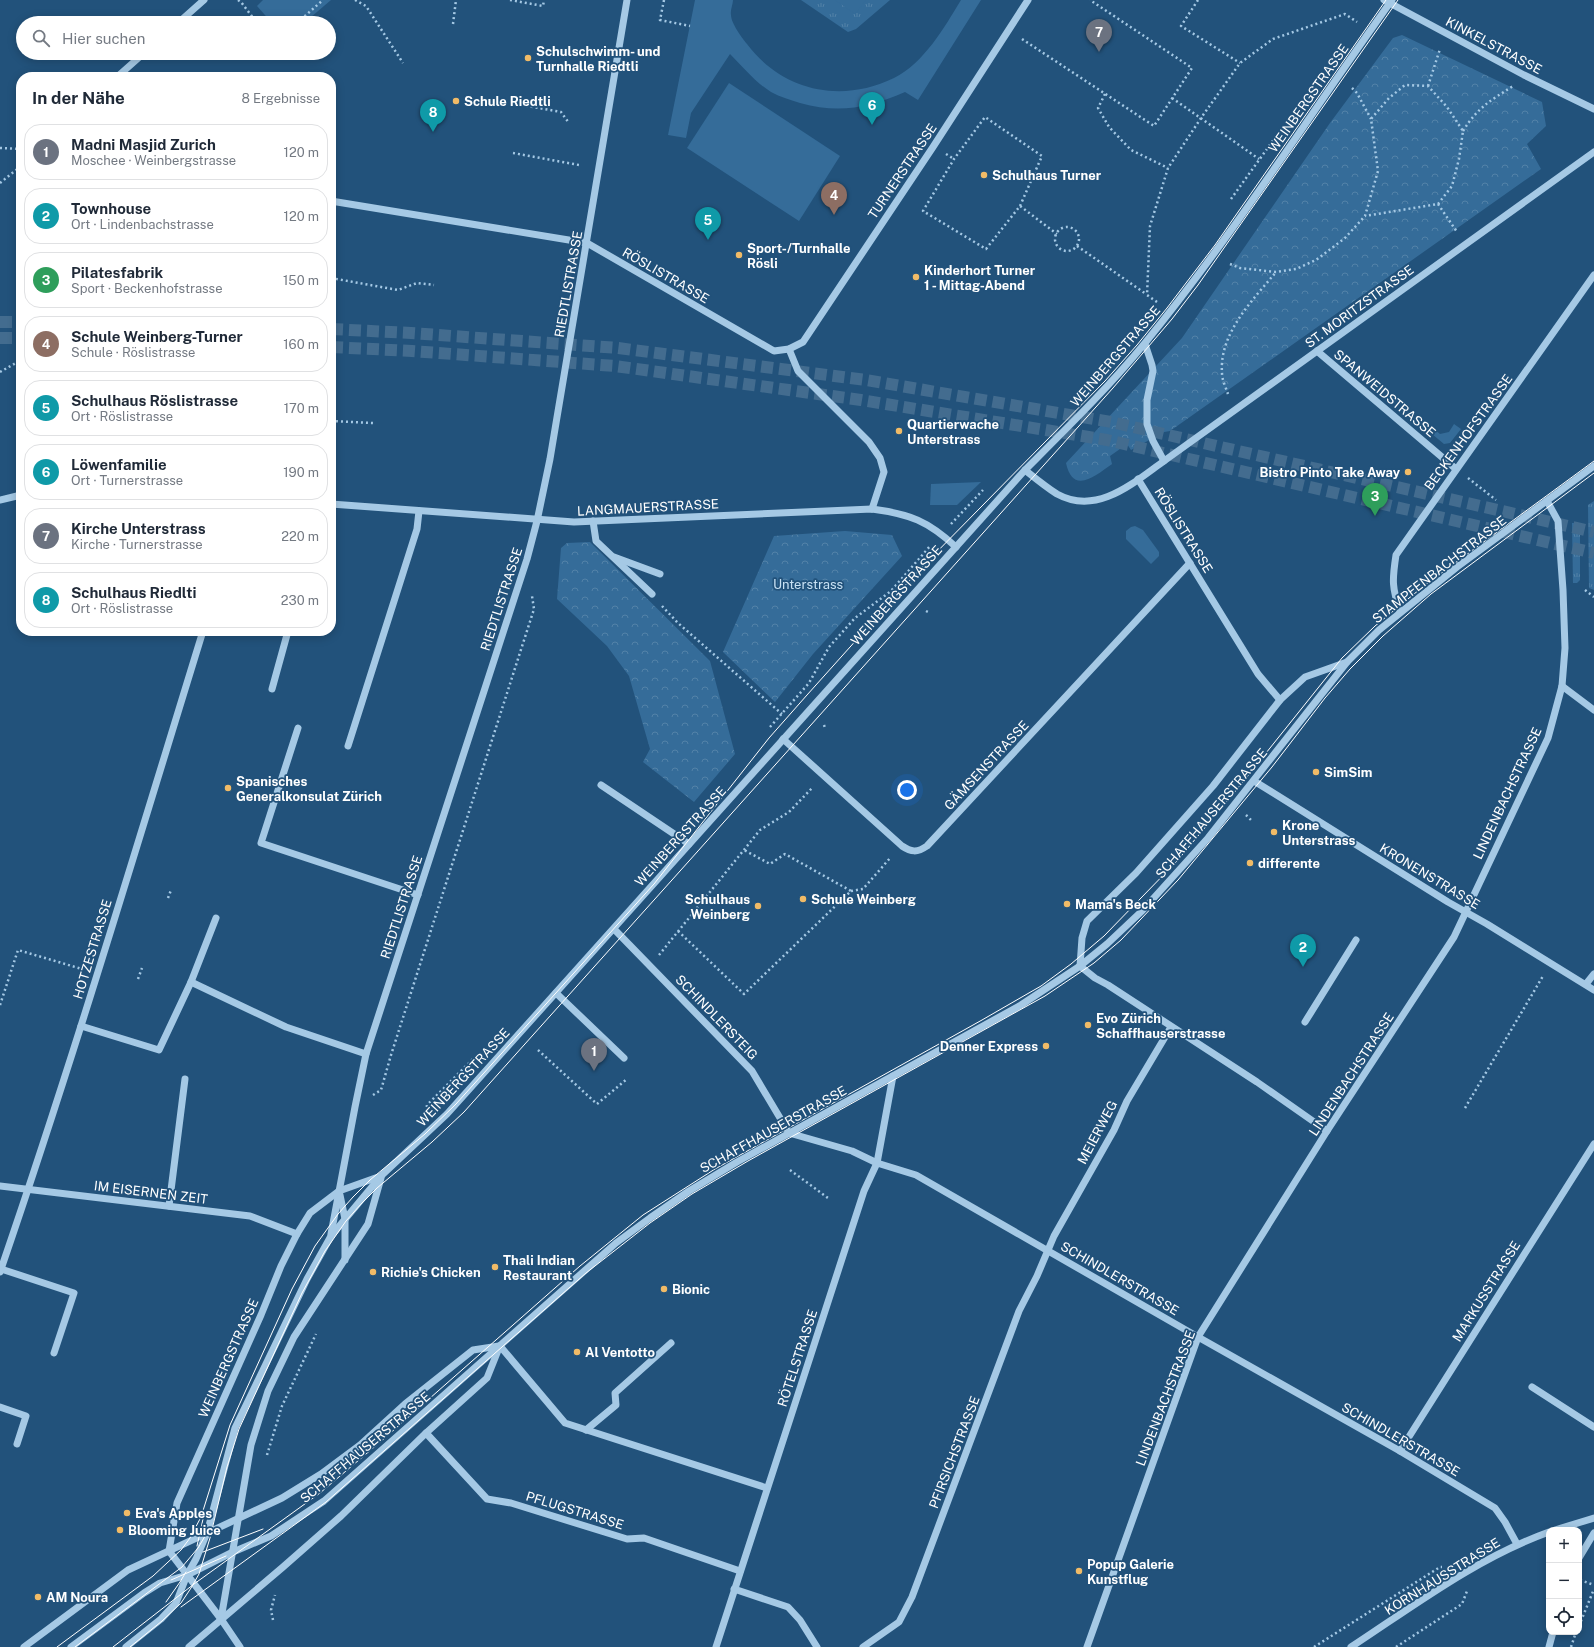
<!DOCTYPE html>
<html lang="de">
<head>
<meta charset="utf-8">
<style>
  :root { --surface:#fff; --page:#f2f2f3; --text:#1f2937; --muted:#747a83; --line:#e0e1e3; --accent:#b45309 }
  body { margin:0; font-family:"Public Sans",sans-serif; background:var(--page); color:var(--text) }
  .controls { position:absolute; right:12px; bottom:12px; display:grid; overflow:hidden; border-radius:8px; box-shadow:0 2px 10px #0003 }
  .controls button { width:36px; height:36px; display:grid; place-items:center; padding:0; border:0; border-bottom:1px solid var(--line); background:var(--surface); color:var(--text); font:20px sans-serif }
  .you { position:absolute; left:907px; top:790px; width:14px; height:14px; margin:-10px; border:3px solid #fff; border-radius:50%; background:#1a73e8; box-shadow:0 0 0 6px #1a73e833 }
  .badge { display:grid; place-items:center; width:26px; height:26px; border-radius:50%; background:var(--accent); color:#fff; font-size:13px; font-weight:700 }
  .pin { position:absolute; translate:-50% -33px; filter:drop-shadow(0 1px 2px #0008) }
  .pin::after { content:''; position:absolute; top:21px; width:14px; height:12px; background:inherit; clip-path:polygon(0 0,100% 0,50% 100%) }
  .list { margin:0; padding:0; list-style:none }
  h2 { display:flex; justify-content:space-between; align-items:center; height:52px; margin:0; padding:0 16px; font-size:17px }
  h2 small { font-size:13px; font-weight:400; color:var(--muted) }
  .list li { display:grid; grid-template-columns:26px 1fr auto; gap:12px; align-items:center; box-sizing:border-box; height:56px; margin:0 8px 8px; padding:0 8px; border:1px solid var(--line); border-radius:16px }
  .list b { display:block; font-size:15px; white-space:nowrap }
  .list p { margin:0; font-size:13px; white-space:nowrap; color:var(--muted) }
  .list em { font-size:13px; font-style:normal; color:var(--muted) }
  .icon { flex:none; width:22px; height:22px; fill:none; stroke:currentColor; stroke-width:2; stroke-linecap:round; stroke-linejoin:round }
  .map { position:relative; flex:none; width:1594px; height:1647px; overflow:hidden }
  .search { position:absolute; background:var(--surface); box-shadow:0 2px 10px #0003; left:16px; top:16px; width:320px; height:44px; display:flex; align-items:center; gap:10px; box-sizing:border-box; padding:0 14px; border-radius:22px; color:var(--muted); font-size:15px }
  .panel { position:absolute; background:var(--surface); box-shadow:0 2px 10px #0003; left:16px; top:72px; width:320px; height:564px; border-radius:16px }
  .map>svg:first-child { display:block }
  .grass { fill:url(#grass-tufts) }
  .forest { fill:url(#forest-crowns) }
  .garden { fill:#356c99 }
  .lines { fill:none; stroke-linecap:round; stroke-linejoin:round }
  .highway-tunnel { stroke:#436c8f; stroke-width:12; stroke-dasharray:12 6; stroke-linecap:butt }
  .path { stroke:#a5c9e5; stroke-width:2.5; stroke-dasharray:2 3; stroke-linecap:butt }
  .minor { stroke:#a5c9e5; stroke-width:7 }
  .tram { stroke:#fff; stroke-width:1 }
  .poi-dot { fill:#f1bb67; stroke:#22527b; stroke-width:1.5 }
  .labels { text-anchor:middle; stroke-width:3.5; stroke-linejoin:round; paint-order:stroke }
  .street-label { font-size:13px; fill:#fff; stroke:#22527b }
  .poi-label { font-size:13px; font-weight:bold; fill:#fff; stroke:#22527b; text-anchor:start }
  .park-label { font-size:13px; fill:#c8e1f4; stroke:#22527b }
</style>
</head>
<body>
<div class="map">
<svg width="1594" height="1647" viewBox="0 0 1594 1647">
  <defs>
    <pattern id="grass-tufts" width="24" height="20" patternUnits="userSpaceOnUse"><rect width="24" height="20" fill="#356c99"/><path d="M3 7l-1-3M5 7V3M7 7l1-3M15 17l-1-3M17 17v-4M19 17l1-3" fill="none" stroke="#5382a8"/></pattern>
    <pattern id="forest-crowns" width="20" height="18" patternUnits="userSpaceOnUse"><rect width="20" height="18" fill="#356c99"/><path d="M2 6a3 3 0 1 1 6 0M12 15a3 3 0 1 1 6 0" fill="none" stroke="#5382a8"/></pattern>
  </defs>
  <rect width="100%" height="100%" fill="#22527b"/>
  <g class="grass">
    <path d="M801 0H890L856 29 848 32Z"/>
    <path d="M1594 501V590L1589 588 1588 505Z"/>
    <path d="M1572 523H1576L1580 525V580L1577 583H1573Z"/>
  </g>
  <g class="forest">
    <path d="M1402 35 1542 102 1546 126 1527 144 1541 169 1170 431 1164 432 1131 450 1127 444 1110 456 1112 464C1095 476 1073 495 1066 463L1182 338 1330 123 1393 38Z"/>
    <path d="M845 531 892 535 902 556 813 654 775 702 723 652 774 536Z"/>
    <path d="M590 542 710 661 735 754 694 802 643 762 650 749 629 676 607 646 557 599 561 548 567 543Z"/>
  </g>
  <g class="garden">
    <path d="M263 0H331L304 23H272L257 6Z"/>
    <path d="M695 0H733C733 4 730 11 731 15 731 23 742 38 747 44 782 91 841 104 894 78 924 63 944 28 961 0H981L918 100 905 92C868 108 839 114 800 103 791 100 780 97 771 92 755 82 743 67 730 54L691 113 686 138 668 135Z"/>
    <path d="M835 0H866L855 14Z"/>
    <path d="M729 83 840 156 799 221 687 148Z"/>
    <path d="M1423 420 1440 434 1449 432 1454 424 1461 429 1450 443 1444 444 1420 424Z"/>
    <path d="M981 482 957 505H930L931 484Z"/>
    <path d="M1135 526 1143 530 1159 552V556L1151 564 1126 539V531L1131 527Z"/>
  </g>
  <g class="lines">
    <g class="highway-tunnel">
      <path d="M0 322H21"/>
      <path d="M331 329 411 333 618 348 866 380 1111 422 1594 532"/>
      <path d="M0 338H21"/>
      <path d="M331 347 412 351 615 366 861 400 1107 440 1594 553"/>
    </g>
    <g class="path">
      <path d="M238 0 241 2 257 23"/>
      <path d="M355 0 366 6 403 63"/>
      <path d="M510 0 543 6 544 0"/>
      <path d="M664 0 660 20 690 26"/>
      <path d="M1198 0 1181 26 1240 63"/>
      <path d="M297 23 323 0"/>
      <path d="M453 24 456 0"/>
      <path d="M1022 39 1154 126 1192 68 1090 0"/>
      <path d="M1428 86 1440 49"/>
      <path d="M1352 88 1357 93 1371 119"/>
      <path d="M1105 94 1098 108 1109 127 1131 150 1168 168"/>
      <path d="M1172 98 1259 159"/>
      <path d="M511 103 561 112 569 123"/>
      <path d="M1463 131C1478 107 1490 101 1513 86"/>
      <path d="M0 148 21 149"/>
      <path d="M513 153 579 165"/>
      <path d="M946 154 954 159"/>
      <path d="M0 183 21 166"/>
      <path d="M1231 199 1277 135"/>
      <path d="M1438 204 1457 232"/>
      <path d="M1020 206 1042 156 985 117 954 159 923 211 986 249 1020 206 1057 234"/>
      <circle cx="1067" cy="239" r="12"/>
      <path d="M1077 246 1146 294"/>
      <path d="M1230 264 1240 268 1276 272 1296 269 1316 260 1345 238 1365 216 1378 171 1371 119 1389 98 1405 85 1428 86 1447 107 1463 131 1459 159 1452 186 1438 204 1365 216"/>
      <path d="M331 278 398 290 417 283 434 285"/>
      <path d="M1157 302 1147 295 1150 226 1168 168 1201 118 1240 63 1273 39 1345 14 1357 22"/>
      <path d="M0 372 21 360"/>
      <path d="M1228 394C1226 388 1222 380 1222 373 1219 333 1253 300 1276 272"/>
      <path d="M331 421 373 423"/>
      <path d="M1468 478 1496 500"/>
      <path d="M951 524 983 490"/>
      <path d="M1585 590 1594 597"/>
      <path d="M662 606 678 623 782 714"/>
      <path d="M926 611 928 612"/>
      <path d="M824 725 825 728"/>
      <path d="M770 727 809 683 829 647 855 618 891 591 931 545"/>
      <path d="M1246 815 1251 820"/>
      <path d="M851 891 863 889 891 857"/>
      <path d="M168 898 171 890"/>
      <path d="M678 931 744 994 851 891 785 854 770 864 744 850"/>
      <path d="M659 955 760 830 789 812 813 787"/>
      <path d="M138 979 142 968"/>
      <path d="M0 1005 18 950 82 969"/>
      <path d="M538 1050 597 1104 627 1079"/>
      <path d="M373 1095 381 1090 391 1055 534 609 532 596"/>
      <path d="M1465 1108 1543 976"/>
      <path d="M426 1112 427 1105 475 1057"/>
      <path d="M790 1170 828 1198"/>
      <path d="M267 1455 282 1406 316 1334"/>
      <path d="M1580 1580 1594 1585"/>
      <path d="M273 1620 271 1610 275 1595"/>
      <path d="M1579 1626 1594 1589"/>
      <path d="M1314 1647 1440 1567H1442"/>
      <path d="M1396 1647 1462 1604 1467 1591"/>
      <path d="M1571 1647 1576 1632"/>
    </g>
    <g class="minor">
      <path d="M1384 0 1524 75 1594 109"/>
      <path d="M178 23 204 0"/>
      <path d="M117 77 144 53"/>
      <path d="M331 201 587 243 774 351 789 349 803 342 933 147 1028 0"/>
      <path d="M1145 344 1152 365 1153 371 1147 400V424L1153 441 1164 461"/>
      <path d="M789 349 798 371 869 442 880 458 884 472 872 509"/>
      <path d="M1317 351 1456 469"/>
      <path d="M1025 470C1035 478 1046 487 1057 494 1097 516 1133 483 1164 461L1594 152"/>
      <path d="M1138 479 1258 674 1280 700"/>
      <path d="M0 500 21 495"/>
      <path d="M331 504 574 522 872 509C910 514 928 521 956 547"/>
      <path d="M593 521 596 541 652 594"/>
      <path d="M614 557 660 574"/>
      <path d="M1400 612C1392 587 1392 581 1396 555L1594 275"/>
      <path d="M1562 686 1594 710"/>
      <path d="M272 689 288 631"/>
      <path d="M298 728 261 843 418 895"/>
      <path d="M783 739 902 846C911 852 917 853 927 846L1190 563"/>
      <path d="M348 746 417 529 419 511"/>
      <path d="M1254 781 1448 902 1487 924 1594 990"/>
      <path d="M601 785 689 844"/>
      <path d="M614 929 752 1071 789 1133"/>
      <path d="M1080 966 1082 938 1087 921 1136 873 1213 786 1280 700 1305 677 1347 662 1379 630 1457 567 1594 466"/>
      <path d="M1080 966 1095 978 1108 985 1257 1082 1327 1131"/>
      <path d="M191 982 286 1027 366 1054"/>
      <path d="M1586 984 1594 974"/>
      <path d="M556 993 624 1058"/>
      <path d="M1305 1022 1356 940"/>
      <path d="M81 1026 159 1050 191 982 216 918"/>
      <path d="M789 1133 852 1151 877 1163 916 1175 1198 1337 1400 1451 1495 1508 1505 1522 1517 1544"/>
      <path d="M0 1186 250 1216 297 1234"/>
      <path d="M340 1195 345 1219V1260"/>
      <path d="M169 1206 185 1079"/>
      <path d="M331 1234 355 1107 366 1054 527 559 537 521 550 459 627 0"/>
      <path d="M1 1269 74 1293 54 1353"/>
      <path d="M0 1272C73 1060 137 845 203 631"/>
      <path d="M500 1346 565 1423 767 1488"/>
      <path d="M1532 1387 1594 1427"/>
      <path d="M0 1407 26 1416 17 1444"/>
      <path d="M586 1430 616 1405 615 1393 671 1343"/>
      <path d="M426 1433 487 1499 511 1503 627 1539 644 1538 740 1571"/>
      <path d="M1400 1451 1594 1144"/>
      <path d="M1555 1530 1594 1518"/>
      <path d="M169 1551 177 1503 261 1315 281 1266 297 1234 310 1213 339 1191 381 1176"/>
      <path d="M169 1551 221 1619 240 1647"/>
      <path d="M1579 1558 1594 1533"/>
      <path d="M734 1589 788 1607 800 1620 817 1647"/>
      <path d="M221 1619 251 1445 268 1391 294 1337 368 1224 381 1178"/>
      <path d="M24 1647 128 1570 282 1498 321 1474 360 1445 405 1404 473 1350 499 1346"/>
      <path d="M71 1647 144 1593 160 1583 187 1575 233 1552 271 1536 324 1501 616 1243 650 1218 689 1191 737 1162 1021 1005 1080 966 1107 944 1142 911 1208 838 1347 662"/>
      <path d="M126 1647 161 1619 176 1603 187 1575 196 1559 207 1533 235 1428 307 1279 331 1236 381 1176 447 1114 1025 470C1066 429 1108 388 1145 343 1234 234 1310 114 1392 0"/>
      <path d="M189 1647 283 1567 341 1516 426 1433 487 1378 499 1348"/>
      <path d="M716 1647 864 1191 877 1163 893 1076"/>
      <path d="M863 1647 899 1622 912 1597 1019 1311 1037 1276 1054 1236 1114 1130 1127 1101 1171 1027"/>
      <path d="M1087 1647 1198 1337 1327 1131 1454 937 1548 738 1562 686 1565 648 1563 590 1558 521 1547 501"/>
      <path d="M1351 1647C1415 1605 1477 1558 1549 1532"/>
      <path d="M1549 1647 1553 1632"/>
    </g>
    <g class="tram">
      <path d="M197 1546 203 1519"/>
      <path d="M203 1552 263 1529"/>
      <path d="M171 1580 226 1556"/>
      <path d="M166 1602 180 1582 186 1572"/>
      <path d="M181 1607 326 1502 586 1273 650 1223 692 1194 748 1161 1045 996 1094 963 1121 940 1178 880 1272 767 1325 698 1350 669 1383 636 1431 594 1594 473"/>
      <path d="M57 1647 153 1576 181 1550 190 1538 201 1517 230 1425 292 1289 315 1246 338 1214 353 1197 370 1180 425 1134 456 1104 654 884 769 738 807 695 920 569 1105 381 1137 345 1167 308 1215 245 1386 0"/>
      <path d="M75 1647 182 1567 198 1548 208 1531"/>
      <path d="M113 1647 194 1584 320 1493 379 1443 580 1266 643 1215 715 1169 982 1020 1041 986 1071 964 1104 936 1177 861 1238 788 1342 658 1375 626 1425 585 1594 461"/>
      <path d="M130 1647 162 1621 181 1603 191 1588 199 1574 210 1538 227 1467 239 1429 302 1293 325 1251 346 1221 361 1204 377 1188 432 1142 464 1112 1113 388 1172 319 1198 285 1398 0"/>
    </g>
  </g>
  <g class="poi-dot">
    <circle cx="528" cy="58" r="4"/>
    <circle cx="456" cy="101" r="4"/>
    <circle cx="984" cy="175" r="4"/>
    <circle cx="739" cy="255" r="4"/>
    <circle cx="916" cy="277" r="4"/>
    <circle cx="899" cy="431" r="4"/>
    <circle cx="1408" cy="472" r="4"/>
    <circle cx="1316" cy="772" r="4"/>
    <circle cx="228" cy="788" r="4"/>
    <circle cx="1274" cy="832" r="4"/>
    <circle cx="1250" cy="863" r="4"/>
    <circle cx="803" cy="899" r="4"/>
    <circle cx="1067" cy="904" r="4"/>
    <circle cx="758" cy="906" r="4"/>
    <circle cx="1088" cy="1025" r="4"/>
    <circle cx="1046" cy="1046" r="4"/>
    <circle cx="495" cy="1267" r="4"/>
    <circle cx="373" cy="1272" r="4"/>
    <circle cx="664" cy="1289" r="4"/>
    <circle cx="577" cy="1352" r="4"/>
    <circle cx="127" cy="1513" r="4"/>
    <circle cx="120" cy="1530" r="4"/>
    <circle cx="1079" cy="1571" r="4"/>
    <circle cx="38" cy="1597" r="4"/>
  </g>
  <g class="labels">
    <g class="street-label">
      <text transform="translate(1494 45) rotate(28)" y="5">KINKELSTRASSE</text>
      <text transform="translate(1308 98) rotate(-55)" y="5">WEINBERGSTRASSE</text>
      <text transform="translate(902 171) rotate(-56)" y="5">TURNERSTRASSE</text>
      <text transform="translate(666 275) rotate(30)" y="5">RÖSLISTRASSE</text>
      <text transform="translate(568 284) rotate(-80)" y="5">RIEDTLISTRASSE</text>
      <text transform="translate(1359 306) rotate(-36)" y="5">ST. MORITZSTRASSE</text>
      <text transform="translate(1115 356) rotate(-49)" y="5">WEINBERGSTRASSE</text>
      <text transform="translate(1385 393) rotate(40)" y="5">SPANWEIDSTRASSE</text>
      <text transform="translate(1468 432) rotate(-54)" y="5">BECKENHOFSTRASSE</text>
      <text transform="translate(648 507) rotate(-3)" y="5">LANGMAUERSTRASSE</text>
      <text transform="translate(1184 530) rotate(58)" y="5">RÖSLISTRASSE</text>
      <text transform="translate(1439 569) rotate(-38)" y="5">STAMPFENBACHSTRASSE</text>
      <text transform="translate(896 595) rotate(-48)" y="5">WEINBERGSTRASSE</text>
      <text transform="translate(501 599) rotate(-72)" y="5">RIEDTLISTRASSE</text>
      <text transform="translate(986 765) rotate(-47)" y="5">GÄMSENSTRASSE</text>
      <text transform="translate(1507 793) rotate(-65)" y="5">LINDENBACHSTRASSE</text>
      <text transform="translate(1211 813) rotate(-50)" y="5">SCHAFFHAUSERSTRASSE</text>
      <text transform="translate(680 836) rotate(-48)" y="5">WEINBERGSTRASSE</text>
      <text transform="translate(1430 876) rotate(31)" y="5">KRONENSTRASSE</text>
      <text transform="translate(401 907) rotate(-72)" y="5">RIEDTLISTRASSE</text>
      <text transform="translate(92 949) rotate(-73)" y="5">HOTZESTRASSE</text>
      <text transform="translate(717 1017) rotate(46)" y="5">SCHINDLERSTEIG</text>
      <text transform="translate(1351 1074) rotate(-57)" y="5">LINDENBACHSTRASSE</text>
      <text transform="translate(463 1077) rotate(-47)" y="5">WEINBERGSTRASSE</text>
      <text transform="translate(773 1129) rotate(-29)" y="5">SCHAFFHAUSERSTRASSE</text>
      <text transform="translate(1097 1132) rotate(-62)" y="5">MEIERWEG</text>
      <text transform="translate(151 1192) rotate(7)" y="5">IM EISERNEN ZEIT</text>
      <text transform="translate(1120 1278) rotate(30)" y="5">SCHINDLERSTRASSE</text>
      <text transform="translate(1486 1291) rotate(-58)" y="5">MARKUSSTRASSE</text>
      <text transform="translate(228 1358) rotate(-66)" y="5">WEINBERGSTRASSE</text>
      <text transform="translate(797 1358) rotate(-72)" y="5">RÖTELSTRASSE</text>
      <text transform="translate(1165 1398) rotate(-69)" y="5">LINDENBACHSTRASSE</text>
      <text transform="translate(1401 1439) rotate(30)" y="5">SCHINDLERSTRASSE</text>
      <text transform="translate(365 1447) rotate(-40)" y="5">SCHAFFHAUSERSTRASSE</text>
      <text transform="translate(954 1452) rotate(-69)" y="5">PFIRSICHSTRASSE</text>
      <text transform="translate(575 1510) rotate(17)" y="5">PFLUGSTRASSE</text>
      <text transform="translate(1442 1576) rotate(-32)" y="5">KORNHAUSSTRASSE</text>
    </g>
    <g class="poi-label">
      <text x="536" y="56">Schulschwimm- und<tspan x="536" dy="15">Turnhalle Riedtli</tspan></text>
      <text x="464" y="106">Schule Riedtli</text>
      <text x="992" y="180">Schulhaus Turner</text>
      <text x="747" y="253">Sport-/Turnhalle<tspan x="747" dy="15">Rösli</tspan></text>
      <text x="924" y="275">Kinderhort Turner<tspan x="924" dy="15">1 - Mittag-Abend</tspan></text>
      <text x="907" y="429">Quartierwache<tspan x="907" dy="15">Unterstrass</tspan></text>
      <text x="1400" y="477" text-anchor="end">Bistro Pinto Take Away</text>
      <text x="1324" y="777">SimSim</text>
      <text x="236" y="786">Spanisches<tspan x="236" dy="15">Generalkonsulat Zürich</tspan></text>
      <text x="1282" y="830">Krone<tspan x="1282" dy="15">Unterstrass</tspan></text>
      <text x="1258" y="868">differente</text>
      <text x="750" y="904" text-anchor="end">Schulhaus<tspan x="750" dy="15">Weinberg</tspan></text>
      <text x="811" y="904">Schule Weinberg</text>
      <text x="1075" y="909">Mama's Beck</text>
      <text x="1096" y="1023">Evo Zürich<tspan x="1096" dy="15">Schaffhauserstrasse</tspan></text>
      <text x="1038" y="1051" text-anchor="end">Denner Express</text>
      <text x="503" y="1265">Thali Indian<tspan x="503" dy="15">Restaurant</tspan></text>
      <text x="381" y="1277">Richie's Chicken</text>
      <text x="672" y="1294">Bionic</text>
      <text x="585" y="1357">Al Ventotto</text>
      <text x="135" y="1518">Eva's Apples</text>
      <text x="128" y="1535">Blooming Juice</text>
      <text x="1087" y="1569">Popup Galerie<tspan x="1087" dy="15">Kunstflug</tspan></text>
      <text x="46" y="1602">AM Noura</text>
    </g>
    <g class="park-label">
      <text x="808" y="589">Unterstrass</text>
    </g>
  </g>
</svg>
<div class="controls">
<button>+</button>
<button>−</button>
<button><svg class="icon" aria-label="locate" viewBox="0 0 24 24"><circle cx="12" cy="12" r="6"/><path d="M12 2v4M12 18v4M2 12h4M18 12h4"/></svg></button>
</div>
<div class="you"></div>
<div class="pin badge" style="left:594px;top:1071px;background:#6b7280">1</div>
<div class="pin badge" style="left:1303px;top:967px;background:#0f9aa8">2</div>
<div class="pin badge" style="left:1375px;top:516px;background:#2e9e5b">3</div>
<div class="pin badge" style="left:834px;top:215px;background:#8d6e63">4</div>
<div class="pin badge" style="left:708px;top:240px;background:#0f9aa8">5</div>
<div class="pin badge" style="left:872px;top:125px;background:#0f9aa8">6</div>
<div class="pin badge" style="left:1099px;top:52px;background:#6b7280">7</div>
<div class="pin badge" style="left:433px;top:132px;background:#0f9aa8">8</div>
<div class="search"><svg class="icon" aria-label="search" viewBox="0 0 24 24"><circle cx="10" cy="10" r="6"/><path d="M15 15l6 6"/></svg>Hier suchen</div>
<section class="panel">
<h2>In der Nähe<small>8 Ergebnisse</small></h2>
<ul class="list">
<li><span class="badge" style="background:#6b7280">1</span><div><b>Madni Masjid Zurich</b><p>Moschee · Weinbergstrasse</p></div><em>120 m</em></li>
<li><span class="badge" style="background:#0f9aa8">2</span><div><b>Townhouse</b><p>Ort · Lindenbachstrasse</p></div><em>120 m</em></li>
<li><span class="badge" style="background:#2e9e5b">3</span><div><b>Pilatesfabrik</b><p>Sport · Beckenhofstrasse</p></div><em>150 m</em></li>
<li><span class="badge" style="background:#8d6e63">4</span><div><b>Schule Weinberg-Turner</b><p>Schule · Röslistrasse</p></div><em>160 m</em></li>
<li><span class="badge" style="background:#0f9aa8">5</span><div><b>Schulhaus Röslistrasse</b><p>Ort · Röslistrasse</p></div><em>170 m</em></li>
<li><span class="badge" style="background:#0f9aa8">6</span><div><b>Löwenfamilie</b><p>Ort · Turnerstrasse</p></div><em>190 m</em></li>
<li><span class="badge" style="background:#6b7280">7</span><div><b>Kirche Unterstrass</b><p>Kirche · Turnerstrasse</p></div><em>220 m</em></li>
<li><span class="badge" style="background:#0f9aa8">8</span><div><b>Schulhaus Riedlti</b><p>Ort · Röslistrasse</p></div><em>230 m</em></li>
</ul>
</section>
</div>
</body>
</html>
